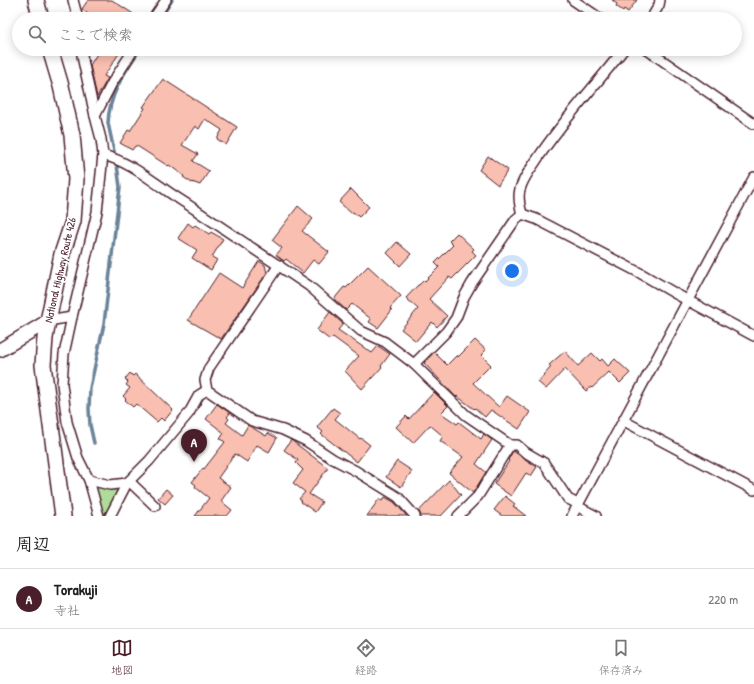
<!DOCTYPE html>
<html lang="ja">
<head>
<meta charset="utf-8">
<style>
  :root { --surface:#fff; --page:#f6f6f6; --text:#222; --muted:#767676; --line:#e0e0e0; --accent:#4a1f2b }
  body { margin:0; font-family:"Patrick Hand","Klee One",sans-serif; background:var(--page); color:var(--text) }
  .you { position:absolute; left:512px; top:271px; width:14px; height:14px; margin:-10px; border:3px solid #fff; border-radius:50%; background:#1a73e8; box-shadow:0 0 0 6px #1a73e833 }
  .badge { display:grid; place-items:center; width:26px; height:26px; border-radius:50%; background:var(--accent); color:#fff; font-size:13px; font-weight:700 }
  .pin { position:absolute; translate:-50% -33px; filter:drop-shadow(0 1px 2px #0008) }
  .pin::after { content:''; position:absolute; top:21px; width:14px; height:12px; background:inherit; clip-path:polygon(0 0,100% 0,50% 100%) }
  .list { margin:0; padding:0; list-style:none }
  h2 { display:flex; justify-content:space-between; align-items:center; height:52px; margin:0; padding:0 16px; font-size:17px }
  h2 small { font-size:13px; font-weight:400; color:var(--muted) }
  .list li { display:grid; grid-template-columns:26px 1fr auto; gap:12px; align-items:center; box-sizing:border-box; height:60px; padding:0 16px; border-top:1px solid var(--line) }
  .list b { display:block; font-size:15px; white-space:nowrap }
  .list p { margin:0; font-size:13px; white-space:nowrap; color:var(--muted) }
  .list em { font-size:13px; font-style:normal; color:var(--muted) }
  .icon { flex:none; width:22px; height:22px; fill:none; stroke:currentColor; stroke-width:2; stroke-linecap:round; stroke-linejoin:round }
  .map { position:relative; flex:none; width:754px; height:516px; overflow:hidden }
  .search { position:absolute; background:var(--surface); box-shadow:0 2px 10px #0003; left:12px; right:12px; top:12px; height:44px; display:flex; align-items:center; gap:10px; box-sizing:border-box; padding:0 14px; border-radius:22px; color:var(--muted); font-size:15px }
  .sheet { height:112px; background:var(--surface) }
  nav { display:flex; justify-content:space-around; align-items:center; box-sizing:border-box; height:56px; border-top:1px solid var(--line); background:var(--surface); font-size:11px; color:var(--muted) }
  nav a { display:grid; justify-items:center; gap:2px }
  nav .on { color:var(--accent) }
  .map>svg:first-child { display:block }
  .green { fill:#afdc9b; stroke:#7c7e63 }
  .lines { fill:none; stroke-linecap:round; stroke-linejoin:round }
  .stream { stroke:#6b8399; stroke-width:3.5 }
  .building { fill:#f9bfb0; stroke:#4a1f2b }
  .minor-casing { stroke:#4a1f2b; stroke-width:12 }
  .secondary-casing { stroke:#4a1f2b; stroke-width:16 }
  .trunk-casing { stroke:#4a1f2b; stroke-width:18 }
  .minor { stroke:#fff; stroke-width:9 }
  .secondary { stroke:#fff; stroke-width:13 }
  .trunk { stroke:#fff; stroke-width:15 }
  .labels { text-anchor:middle; stroke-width:3.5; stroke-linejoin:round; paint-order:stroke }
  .street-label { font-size:11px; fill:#4a1f2b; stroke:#fff }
</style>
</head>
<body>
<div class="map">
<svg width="754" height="516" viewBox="0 0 754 516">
  <rect width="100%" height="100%" fill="#fff"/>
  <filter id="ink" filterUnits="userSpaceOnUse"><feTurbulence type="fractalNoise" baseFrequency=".025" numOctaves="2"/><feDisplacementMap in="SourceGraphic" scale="8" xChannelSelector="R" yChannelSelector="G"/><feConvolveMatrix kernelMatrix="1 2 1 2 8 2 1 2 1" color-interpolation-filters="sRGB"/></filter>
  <g filter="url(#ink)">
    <path class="green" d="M98 487 120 489 109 508 105 516H102L96 489Z"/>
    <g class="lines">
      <g class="stream">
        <path d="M160 19 172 0"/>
        <path d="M94 443 90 425 89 409 90 388 104 324 120 187 117 165 108 123C109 94 125 72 140 49"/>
      </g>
    </g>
    <g class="building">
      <path d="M88 0H112L141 19H84L87 13 82 9Z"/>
      <path d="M612 0H637L628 12 624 9 623 11 616 6 617 4Z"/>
      <path d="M100 49H122L104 76 108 78 97 97 90 65Z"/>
      <path d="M163 79 237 127 226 145 217 139 222 130 205 119 199 129 195 126 182 145 198 154 193 161 209 171 200 185 192 182V183L183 177 184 176 169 165 168 166 137 146H135L132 150 120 143 128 130 130 131 145 108 143 107Z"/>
      <path d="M488 156 508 170 498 185 479 170Z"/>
      <path d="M351 189 369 207 359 217 353 212 351 213 339 202Z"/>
      <path d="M298 206 313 219 302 231 329 252 319 264 313 260 303 273 286 259 284 261 276 255 282 248 272 240Z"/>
      <path d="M188 223 193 227 195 225 209 234 211 232 223 239 212 257 217 260 211 270 192 258 197 250 178 238Z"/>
      <path d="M457 233 474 249 472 251 476 255 452 279 449 277 429 299 447 316 437 327 432 322 416 341 401 329 418 309 406 298 418 285H419L424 280 425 281 439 267 435 263 453 245 449 241Z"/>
      <path d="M397 242 411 254 400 266 387 253Z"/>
      <path d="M259 261 265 265 267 273 221 339 188 320 219 273 242 288Z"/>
      <path d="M368 266 401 296 390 308 392 310 378 328 369 322 371 319 352 304 346 310 334 299 344 287 346 288Z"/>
      <path d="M330 312 343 324 338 330 372 353 378 346 390 354 381 366 382 367 362 389 345 371 359 356 333 337 330 340 317 330Z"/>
      <path d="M475 340 486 350 481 355 491 365 473 383 499 407 507 396 530 412 519 429 491 410 485 417 475 408 474 409 457 396 456 397 424 363 434 352 447 365 457 355 458 357Z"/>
      <path d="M565 351 578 366 592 353 600 361 602 359 608 366 615 359 630 373 620 383 609 372 592 388 591 387 586 391 565 369 546 389 538 382 551 367 549 365Z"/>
      <path d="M130 373 133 376 135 374 173 410 164 421 161 418 157 422 136 404 133 407 125 400 126 399 123 396 130 388 126 385 128 382 125 379Z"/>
      <path d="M434 392 448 406 441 413 457 424 459 422 481 439 484 434 492 440 476 464 486 472 473 493 449 473 463 457 440 441 443 436 430 425 413 443 396 427 406 416 409 419Z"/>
      <path d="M217 404 230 413 227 417 229 419 226 423 242 435 248 425 266 436 268 433 277 438 269 452 257 445 247 462 235 454 218 478 231 487 221 501 232 510 227 516H195L209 498 195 487 196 485 192 482 203 468 204 469 225 442 220 439 224 433 206 419Z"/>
      <path d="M333 408 340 413 335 419 360 439 361 438 370 445 357 462 321 434 323 432 317 427Z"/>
      <path d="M291 440 328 468 309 494 322 502 315 512 301 502 302 501 299 499 305 492 293 483 303 470 296 463 298 460 284 450Z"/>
      <path d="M513 451 537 467 531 476 526 473 511 496 494 484 509 461 508 460Z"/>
      <path d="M397 461 412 471 401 487 386 477Z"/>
      <path d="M449 480 461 495 441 516H421L419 511Z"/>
      <path d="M166 489 173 495 165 504 158 498Z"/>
      <path d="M505 496 515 504 513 506 526 516H502L494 510Z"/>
      <path d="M385 497 394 502 407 516H367L379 499 382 501Z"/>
    </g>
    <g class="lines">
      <g class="minor-casing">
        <g id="minor">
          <path d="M73 0 78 19"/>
          <path d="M573 0 601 19"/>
          <path d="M153 19 166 0"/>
          <path d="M651 19 659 5 660 0"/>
          <path d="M646 49 754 124"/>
          <path d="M95 116 112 83 134 49"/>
          <path d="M103 155C126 161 144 175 163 188 175 197 188 204 200 213L309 286 361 331 385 342 414 364 466 415 510 445H517L525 452 544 463 568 499 578 504"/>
          <path d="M522 214 536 219 640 273 676 294 754 336"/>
          <path d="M522 214C519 204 517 193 522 184 526 174 533 166 538 158 564 119 596 85 624 49"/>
          <path d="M279 265 209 368 205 380 207 390 252 421 283 430 306 441 333 459 356 471 398 497 415 516"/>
          <path d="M72 317 97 212 103 155 101 139 95 116 82 56 83 49"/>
          <path d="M48 321 72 317 64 354 62 384 67 422 78 458 89 480 99 516"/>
          <path d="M414 364 446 332 456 318 464 297 472 283 516 219 522 214"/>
          <path d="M624 421 754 490"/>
          <path d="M89 480 110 485 127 483 149 461 189 413 199 395 207 390"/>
          <path d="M129 481 155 506"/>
          <path d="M577 506 596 516"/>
          <path d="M110 516 127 483"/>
          <path d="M458 516 478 496 510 445"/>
          <path d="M572 516 754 177"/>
        </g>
      </g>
      <g class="secondary-casing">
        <path id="secondary" d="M0 350 48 321"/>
      </g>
      <g class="trunk-casing">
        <g id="trunk">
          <path d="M36 0 41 19"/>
          <path d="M50 49 61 86 72 135 76 179 73 221 62 254 48 321 45 338 43 365 63 516"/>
        </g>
      </g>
      <use href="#minor" class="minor"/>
      <use href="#secondary" class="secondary"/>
      <use href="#trunk" class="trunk"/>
    </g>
  </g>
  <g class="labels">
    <g class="street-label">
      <text transform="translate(60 270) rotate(-77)" y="4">National Highway Route 426</text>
    </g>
  </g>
</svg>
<div class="you"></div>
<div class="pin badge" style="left:194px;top:462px">A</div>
<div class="search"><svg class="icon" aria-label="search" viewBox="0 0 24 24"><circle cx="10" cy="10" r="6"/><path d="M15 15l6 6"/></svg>ここで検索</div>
</div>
<section class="sheet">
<h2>周辺<small></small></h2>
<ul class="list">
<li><span class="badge">A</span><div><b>Torakuji</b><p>寺社</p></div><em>220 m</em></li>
</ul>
</section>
<nav>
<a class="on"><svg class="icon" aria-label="map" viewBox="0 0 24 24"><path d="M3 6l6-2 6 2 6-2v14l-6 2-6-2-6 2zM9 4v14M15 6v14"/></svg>地図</a>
<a><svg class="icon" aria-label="directions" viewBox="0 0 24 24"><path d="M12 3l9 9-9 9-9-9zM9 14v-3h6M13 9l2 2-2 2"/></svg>経路</a>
<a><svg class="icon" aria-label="saved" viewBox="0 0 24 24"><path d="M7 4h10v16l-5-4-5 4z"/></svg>保存済み</a>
</nav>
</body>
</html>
